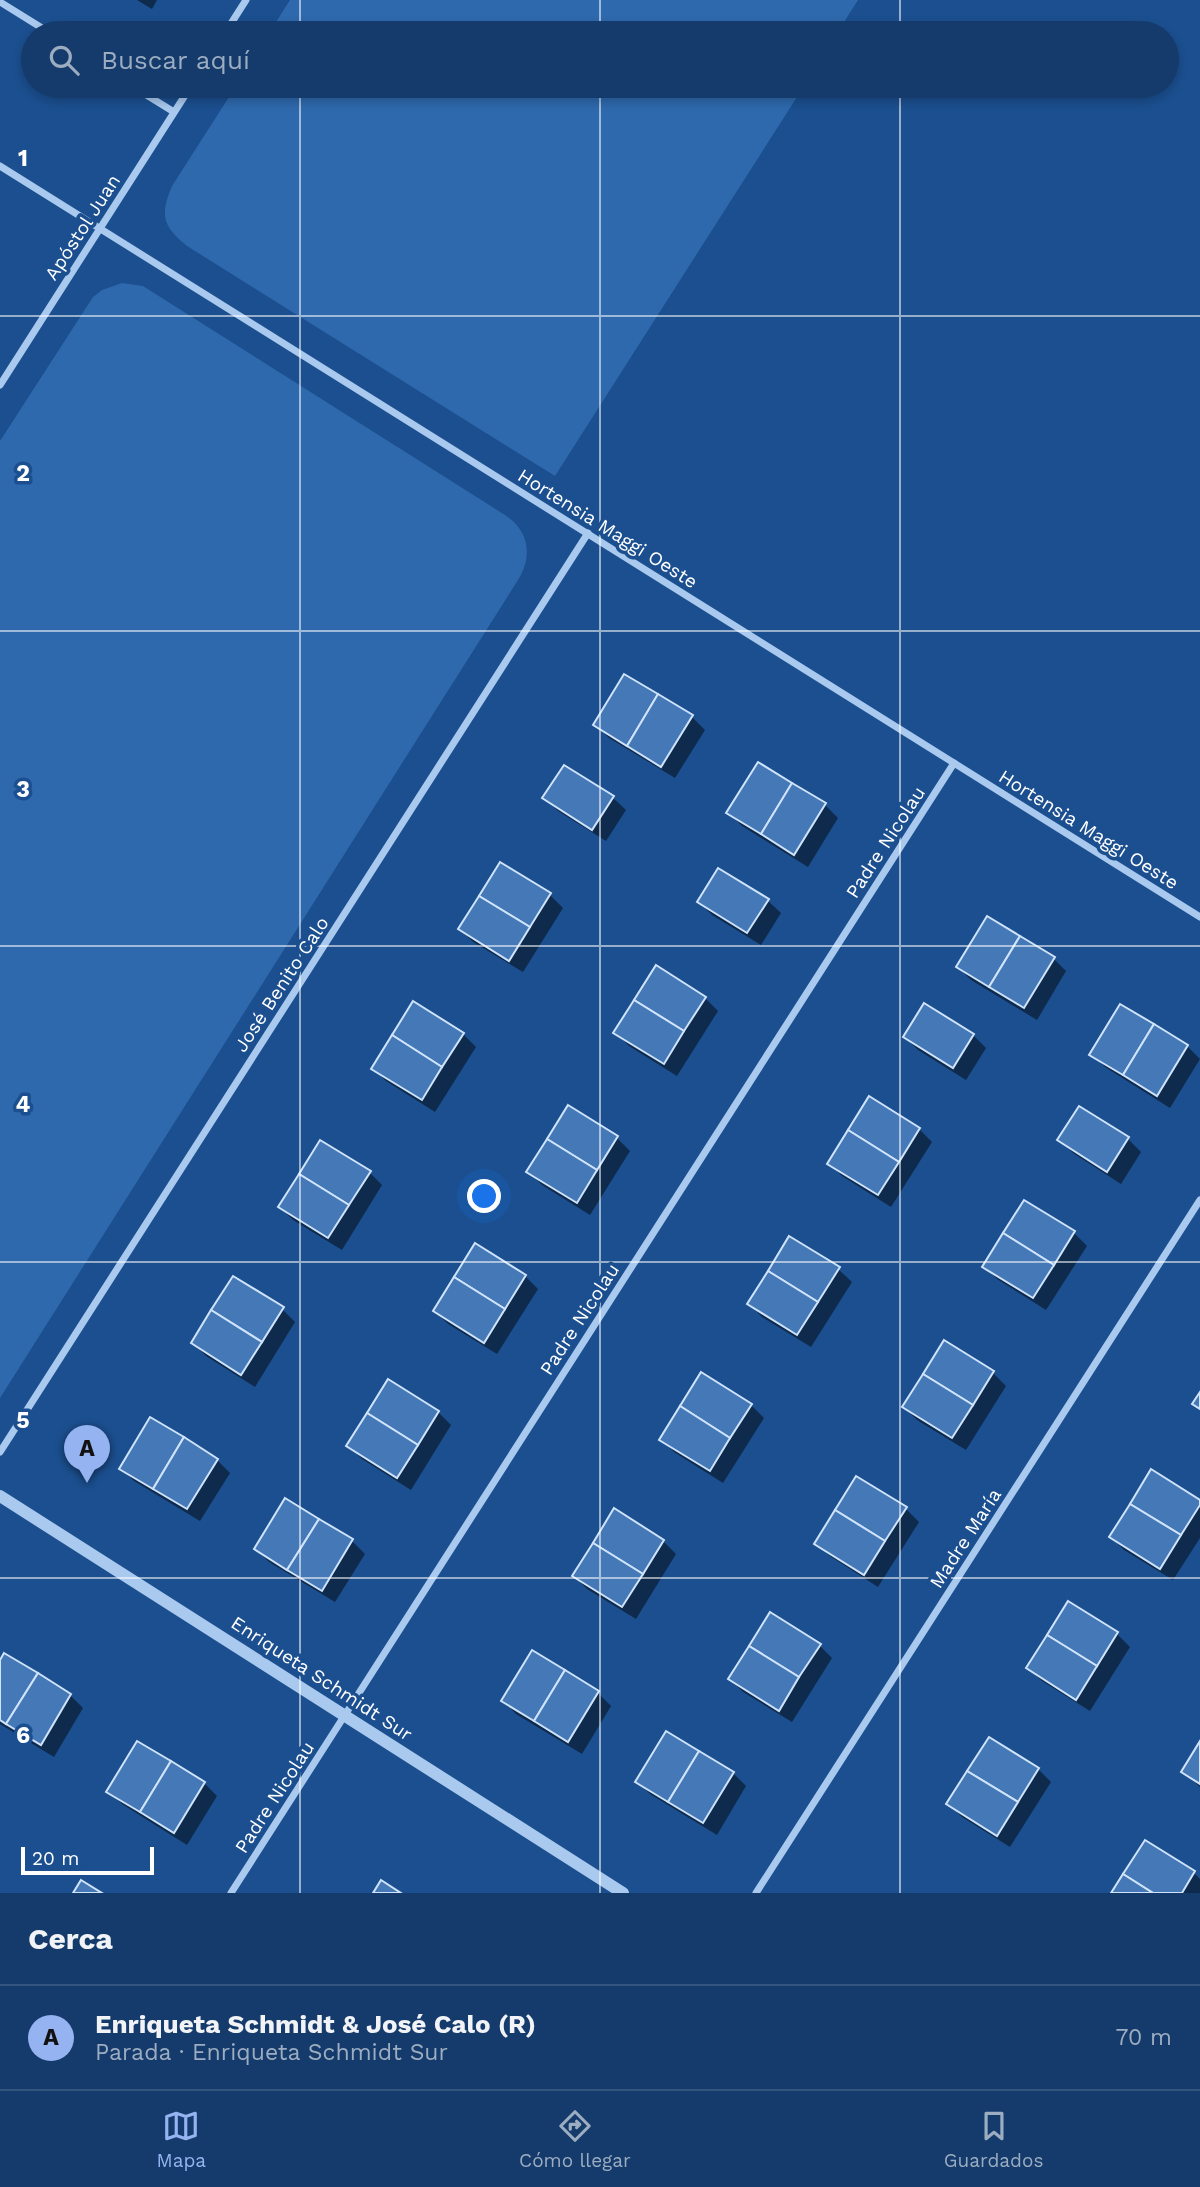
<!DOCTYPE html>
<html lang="es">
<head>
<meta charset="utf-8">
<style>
  :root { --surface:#143b6b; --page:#1d4271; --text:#f1f3f6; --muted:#9dadc1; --line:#33557e; --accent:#95b2f1 }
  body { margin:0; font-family:"Work Sans",sans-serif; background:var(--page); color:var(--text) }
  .scale { position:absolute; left:21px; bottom:18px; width:133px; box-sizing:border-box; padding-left:7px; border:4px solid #fff; border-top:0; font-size:19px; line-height:24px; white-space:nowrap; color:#fff; -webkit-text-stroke:5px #1b4f8f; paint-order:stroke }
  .you { position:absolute; left:485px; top:1197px; width:24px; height:24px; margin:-18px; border:5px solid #fff; border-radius:50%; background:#1a73e8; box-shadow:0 0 0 10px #1a73e833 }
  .badge { display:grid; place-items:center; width:46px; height:46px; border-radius:50%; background:var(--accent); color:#111; font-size:23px; font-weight:700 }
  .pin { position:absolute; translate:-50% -58px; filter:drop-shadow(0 2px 4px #0008) }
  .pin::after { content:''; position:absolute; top:37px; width:24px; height:21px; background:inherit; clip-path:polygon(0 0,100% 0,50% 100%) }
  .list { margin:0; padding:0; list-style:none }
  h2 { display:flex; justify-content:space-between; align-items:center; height:91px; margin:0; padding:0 28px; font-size:30px }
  h2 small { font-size:23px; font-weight:400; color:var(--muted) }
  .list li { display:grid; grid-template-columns:46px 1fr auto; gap:21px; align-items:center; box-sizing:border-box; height:105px; padding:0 28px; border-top:2px solid var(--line) }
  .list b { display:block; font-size:26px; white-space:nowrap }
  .list p { margin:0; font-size:23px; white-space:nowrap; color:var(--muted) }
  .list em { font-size:23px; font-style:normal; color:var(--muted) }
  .icon { flex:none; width:38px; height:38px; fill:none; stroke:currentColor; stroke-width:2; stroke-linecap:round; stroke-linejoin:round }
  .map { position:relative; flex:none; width:1200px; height:1893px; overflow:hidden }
  .search { position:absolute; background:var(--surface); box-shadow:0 4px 10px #0003; left:21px; right:21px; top:21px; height:77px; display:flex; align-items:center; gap:18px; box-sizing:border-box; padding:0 24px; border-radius:38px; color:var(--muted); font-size:26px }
  .sheet { height:196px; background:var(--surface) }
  nav { display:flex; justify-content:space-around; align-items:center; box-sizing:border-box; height:98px; border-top:2px solid var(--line); background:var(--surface); font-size:19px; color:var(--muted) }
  nav a { display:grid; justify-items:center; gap:4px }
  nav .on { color:var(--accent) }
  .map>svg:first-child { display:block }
  .green { fill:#2e69ad }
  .shadow { fill:#0007 }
  .building { fill:#4478b7; stroke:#cfe3fa; stroke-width:2 }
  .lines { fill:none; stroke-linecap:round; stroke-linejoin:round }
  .minor { stroke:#a9c9ee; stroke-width:7 }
  .tertiary { stroke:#a9c9ee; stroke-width:12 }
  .grid { fill:none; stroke:#fff; stroke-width:2; stroke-opacity:0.55 }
  .labels { text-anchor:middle; stroke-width:7; stroke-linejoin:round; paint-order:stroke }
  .street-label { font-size:19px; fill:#fff; stroke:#1b4f8f }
  .grid-label { font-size:23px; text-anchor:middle; font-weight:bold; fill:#fff; stroke:#1b4f8f; stroke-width:7; stroke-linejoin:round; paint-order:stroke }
</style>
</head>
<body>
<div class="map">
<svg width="1200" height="1893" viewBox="0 0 1200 1893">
  <rect width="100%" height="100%" fill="#1b4f8f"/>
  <g class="green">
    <path d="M290 0H858L837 33H269Z"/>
    <path d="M236 86H804L555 476 187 246C162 226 160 215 172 186Z"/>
    <path d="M122 283 143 286 505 515C529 531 533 556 518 580L0 1398V441L93 297 102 290Z"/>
  </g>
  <g class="shadow">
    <path d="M137 0H157L152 9Z"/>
    <path d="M692 717 705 730 675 778 609 738 596 725Z"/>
    <path d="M612 797 626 810 606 841 558 811 545 798Z"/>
    <path d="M825 805 838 818 808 867 742 826 729 813Z"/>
    <path d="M550 895 563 908 523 972 473 942 460 929Z"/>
    <path d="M767 900 781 913 761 945 712 915 699 902Z"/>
    <path d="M1053 958 1066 971 1037 1020 971 980 958 967Z"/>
    <path d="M705 998 718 1011 677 1076 629 1046 616 1033Z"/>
    <path d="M463 1034 476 1047 435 1112 386 1081 373 1068Z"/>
    <path d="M973 1035 986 1048 966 1080 918 1050 905 1037Z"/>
    <path d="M1187 1046 1200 1059 1170 1108 1105 1067 1092 1054Z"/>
    <path d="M569 1107 617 1138 630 1151 590 1215 542 1185 529 1172Z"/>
    <path d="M1079 1109 1128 1139 1141 1152 1121 1184 1073 1153 1060 1140Z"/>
    <path d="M919 1129 932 1142 891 1207 842 1176 829 1163Z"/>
    <path d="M369 1172 382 1185 342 1250 293 1220 280 1207Z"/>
    <path d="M1074 1233 1087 1246 1046 1310 997 1279 984 1266Z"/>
    <path d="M838 1269 852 1282 811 1347 762 1317 749 1304Z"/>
    <path d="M525 1276 538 1289 497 1354 448 1324 435 1311Z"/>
    <path d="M282 1309 295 1322 255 1387 206 1356 193 1343Z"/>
    <path d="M945 1342 993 1373 1006 1386 966 1450 917 1420 904 1407Z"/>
    <path d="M751 1405 764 1418 723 1483 674 1452 661 1439Z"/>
    <path d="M438 1412 451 1425 411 1490 362 1459 349 1446Z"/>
    <path d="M217 1460 230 1473 200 1521 134 1481 121 1468Z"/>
    <path d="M1200 1502V1538L1173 1580 1124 1550 1111 1537Z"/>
    <path d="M906 1509 919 1522 878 1587 830 1556 816 1543Z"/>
    <path d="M352 1541 365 1554 335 1602 269 1562 256 1549Z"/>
    <path d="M663 1541 676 1554 636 1619 587 1589 574 1576Z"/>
    <path d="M1069 1604 1117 1634 1130 1647 1090 1711 1042 1681 1028 1668Z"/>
    <path d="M819 1645 832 1658 792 1722 743 1692 730 1679Z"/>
    <path d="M532 1652 598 1693 611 1706 582 1754 516 1714 503 1701Z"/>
    <path d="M5 1655 70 1695 83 1708 54 1757 0 1724V1663Z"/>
    <path d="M1200 1745V1787L1183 1772Z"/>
    <path d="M1038 1769 1051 1782 1010 1847 962 1817 949 1804Z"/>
    <path d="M733 1773 746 1786 717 1835 650 1794 637 1781Z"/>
    <path d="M204 1783 217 1796 187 1845 122 1804 108 1791Z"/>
    <path d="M1145 1842 1194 1873 1200 1879V1893H1113Z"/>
  </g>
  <g class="building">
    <path d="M624 674 658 694 627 746 593 725Z"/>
    <path d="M658 694 693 715 661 767 627 746Z"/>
    <path d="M758 762 792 783 761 834 726 813Z"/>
    <path d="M564 765 614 796 592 830 542 798Z"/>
    <path d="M792 783 826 803 794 855 761 834Z"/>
    <path d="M500 862 551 893 530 927 479 896Z"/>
    <path d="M718 868 769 899 747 933 697 902Z"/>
    <path d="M479 896 530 927 509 961 458 929Z"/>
    <path d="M987 916 1020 936 989 987 956 967Z"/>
    <path d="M1020 936 1055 957 1024 1008 989 987Z"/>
    <path d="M656 965 706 997 684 1031 634 1000Z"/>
    <path d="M634 1000 684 1031 664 1064 613 1033Z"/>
    <path d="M413 1001 464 1033 442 1067 392 1035Z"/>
    <path d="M924 1003 974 1034 953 1068 903 1037Z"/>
    <path d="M1120 1004 1154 1024 1123 1075 1089 1055Z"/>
    <path d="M1154 1024 1188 1045 1157 1096 1123 1075Z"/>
    <path d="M392 1035 442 1067 422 1100 371 1069Z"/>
    <path d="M869 1096 920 1128 899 1162 848 1130Z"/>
    <path d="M568 1105 618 1136 597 1170 547 1139Z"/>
    <path d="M1079 1106 1129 1137 1107 1172 1057 1140Z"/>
    <path d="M848 1130 899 1162 878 1195 827 1164Z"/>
    <path d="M547 1139 597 1170 577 1203 526 1172Z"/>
    <path d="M320 1140 371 1171 349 1205 299 1174Z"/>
    <path d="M299 1174 349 1205 328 1238 278 1207Z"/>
    <path d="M1024 1200 1075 1231 1054 1265 1003 1233Z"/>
    <path d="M1003 1233 1054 1265 1033 1298 982 1267Z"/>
    <path d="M789 1236 840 1267 818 1302 768 1271Z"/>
    <path d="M475 1243 526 1275 505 1309 454 1277Z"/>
    <path d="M768 1271 818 1302 797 1335 747 1304Z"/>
    <path d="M233 1276 284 1307 262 1342 211 1310Z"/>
    <path d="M454 1277 505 1309 484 1343 433 1311Z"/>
    <path d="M211 1310 262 1342 241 1375 191 1343Z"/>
    <path d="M944 1340 994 1371 973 1405 923 1374Z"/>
    <path d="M701 1372 752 1404 730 1438 680 1406Z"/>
    <path d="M923 1374 973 1405 952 1438 902 1407Z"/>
    <path d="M388 1379 439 1411 418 1445 367 1413Z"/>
    <path d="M1200 1392V1409L1192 1404Z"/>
    <path d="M680 1406 730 1438 710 1471 659 1440Z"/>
    <path d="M367 1413 418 1445 397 1478 346 1446Z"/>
    <path d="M150 1417 184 1437 153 1489 119 1469Z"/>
    <path d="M184 1437 218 1459 187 1509 153 1489Z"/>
    <path d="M1151 1469 1200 1500V1505L1181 1535 1130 1504Z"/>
    <path d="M856 1476 907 1507 885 1541 835 1510Z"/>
    <path d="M285 1498 319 1519 287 1570 254 1549Z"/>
    <path d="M1130 1504 1181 1535 1160 1569 1109 1537Z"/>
    <path d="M614 1508 664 1540 643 1574 593 1543Z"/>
    <path d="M835 1510 885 1541 864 1575 814 1544Z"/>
    <path d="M319 1519 353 1539 322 1591 287 1570Z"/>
    <path d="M593 1543 643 1574 622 1607 572 1576Z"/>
    <path d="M1068 1601 1118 1632 1097 1666 1047 1635Z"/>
    <path d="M770 1612 821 1644 799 1677 749 1646Z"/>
    <path d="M1047 1635 1097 1666 1076 1700 1026 1668Z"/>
    <path d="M749 1646 799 1677 779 1711 728 1679Z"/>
    <path d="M532 1650 565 1670 534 1721 501 1701Z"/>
    <path d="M4 1653 38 1673 6 1724 0 1720V1660Z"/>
    <path d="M565 1670 599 1691 568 1742 534 1721Z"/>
    <path d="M38 1673 71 1694 41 1745 6 1724Z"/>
    <path d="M666 1731 699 1751 668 1802 635 1782Z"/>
    <path d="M989 1737 1039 1768 1018 1802 967 1771Z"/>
    <path d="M137 1741 171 1761 140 1812 106 1792Z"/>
    <path d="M1200 1741V1784L1181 1772Z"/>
    <path d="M699 1751 734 1772 703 1823 668 1802Z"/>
    <path d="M171 1761 205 1782 174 1833 140 1812Z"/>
    <path d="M967 1771 1018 1802 997 1836 946 1804Z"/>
    <path d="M1145 1840 1195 1871 1182 1893H1153L1123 1874Z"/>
    <path d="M1123 1874 1153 1893H1111Z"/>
    <path d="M81 1880 102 1893H73Z"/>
    <path d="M381 1880 401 1893H373Z"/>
  </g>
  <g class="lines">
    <g class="minor">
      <path d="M0 2 50 33"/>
      <path d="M225 33 246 0"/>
      <path d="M132 86 174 112"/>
      <path d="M0 166 1200 917"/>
      <path d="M0 385 191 86"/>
      <path d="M0 1452 588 533"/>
      <path d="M231 1893 954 763"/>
      <path d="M756 1893 1200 1200"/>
    </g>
    <path class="tertiary" d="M0 1496 623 1893"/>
  </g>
  <path class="grid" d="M300 0V33M600 0V33M900 0V33M300 86V1893M600 86V1893M900 86V1893M0 316H1200M0 631H1200M0 946H1200M0 1262H1200M0 1578H1200"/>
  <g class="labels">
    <g class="street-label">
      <text transform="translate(82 227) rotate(-57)" y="7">Apóstol Juan</text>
      <text transform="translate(608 528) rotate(32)" y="7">Hortensia Maggi Oeste</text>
      <text transform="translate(1089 829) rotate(32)" y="7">Hortensia Maggi Oeste</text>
      <text transform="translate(885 842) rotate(-57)" y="7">Padre Nicolau</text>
      <text transform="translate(281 984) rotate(-57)" y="7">José Benito Calo</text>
      <text transform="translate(579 1319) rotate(-57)" y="7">Padre Nicolau</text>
      <text transform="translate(965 1538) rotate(-57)" y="7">Madre María</text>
      <text transform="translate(322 1678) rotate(33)" y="7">Enriqueta Schmidt Sur</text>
      <text transform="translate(274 1797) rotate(-57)" y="7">Padre Nicolau</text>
    </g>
  </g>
  <g class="grid-label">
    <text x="23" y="166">1</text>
    <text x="23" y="481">2</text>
    <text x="23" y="797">3</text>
    <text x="23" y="1112">4</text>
    <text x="23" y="1428">5</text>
    <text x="23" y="1743">6</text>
  </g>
</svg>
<div class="scale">20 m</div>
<div class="you"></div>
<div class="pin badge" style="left:87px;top:1483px">A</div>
<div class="search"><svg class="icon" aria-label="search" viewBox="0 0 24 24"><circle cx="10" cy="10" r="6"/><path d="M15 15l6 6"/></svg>Buscar aquí</div>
</div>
<section class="sheet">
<h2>Cerca<small></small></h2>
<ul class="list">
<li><span class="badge">A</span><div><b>Enriqueta Schmidt &amp; José Calo (R)</b><p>Parada · Enriqueta Schmidt Sur</p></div><em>70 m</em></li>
</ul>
</section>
<nav>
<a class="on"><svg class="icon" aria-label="map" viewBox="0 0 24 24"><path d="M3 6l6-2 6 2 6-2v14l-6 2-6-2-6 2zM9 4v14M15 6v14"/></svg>Mapa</a>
<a><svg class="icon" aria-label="directions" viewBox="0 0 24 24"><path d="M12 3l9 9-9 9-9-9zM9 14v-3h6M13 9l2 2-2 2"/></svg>Cómo llegar</a>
<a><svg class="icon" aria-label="saved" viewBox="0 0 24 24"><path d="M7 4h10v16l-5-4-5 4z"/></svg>Guardados</a>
</nav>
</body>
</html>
